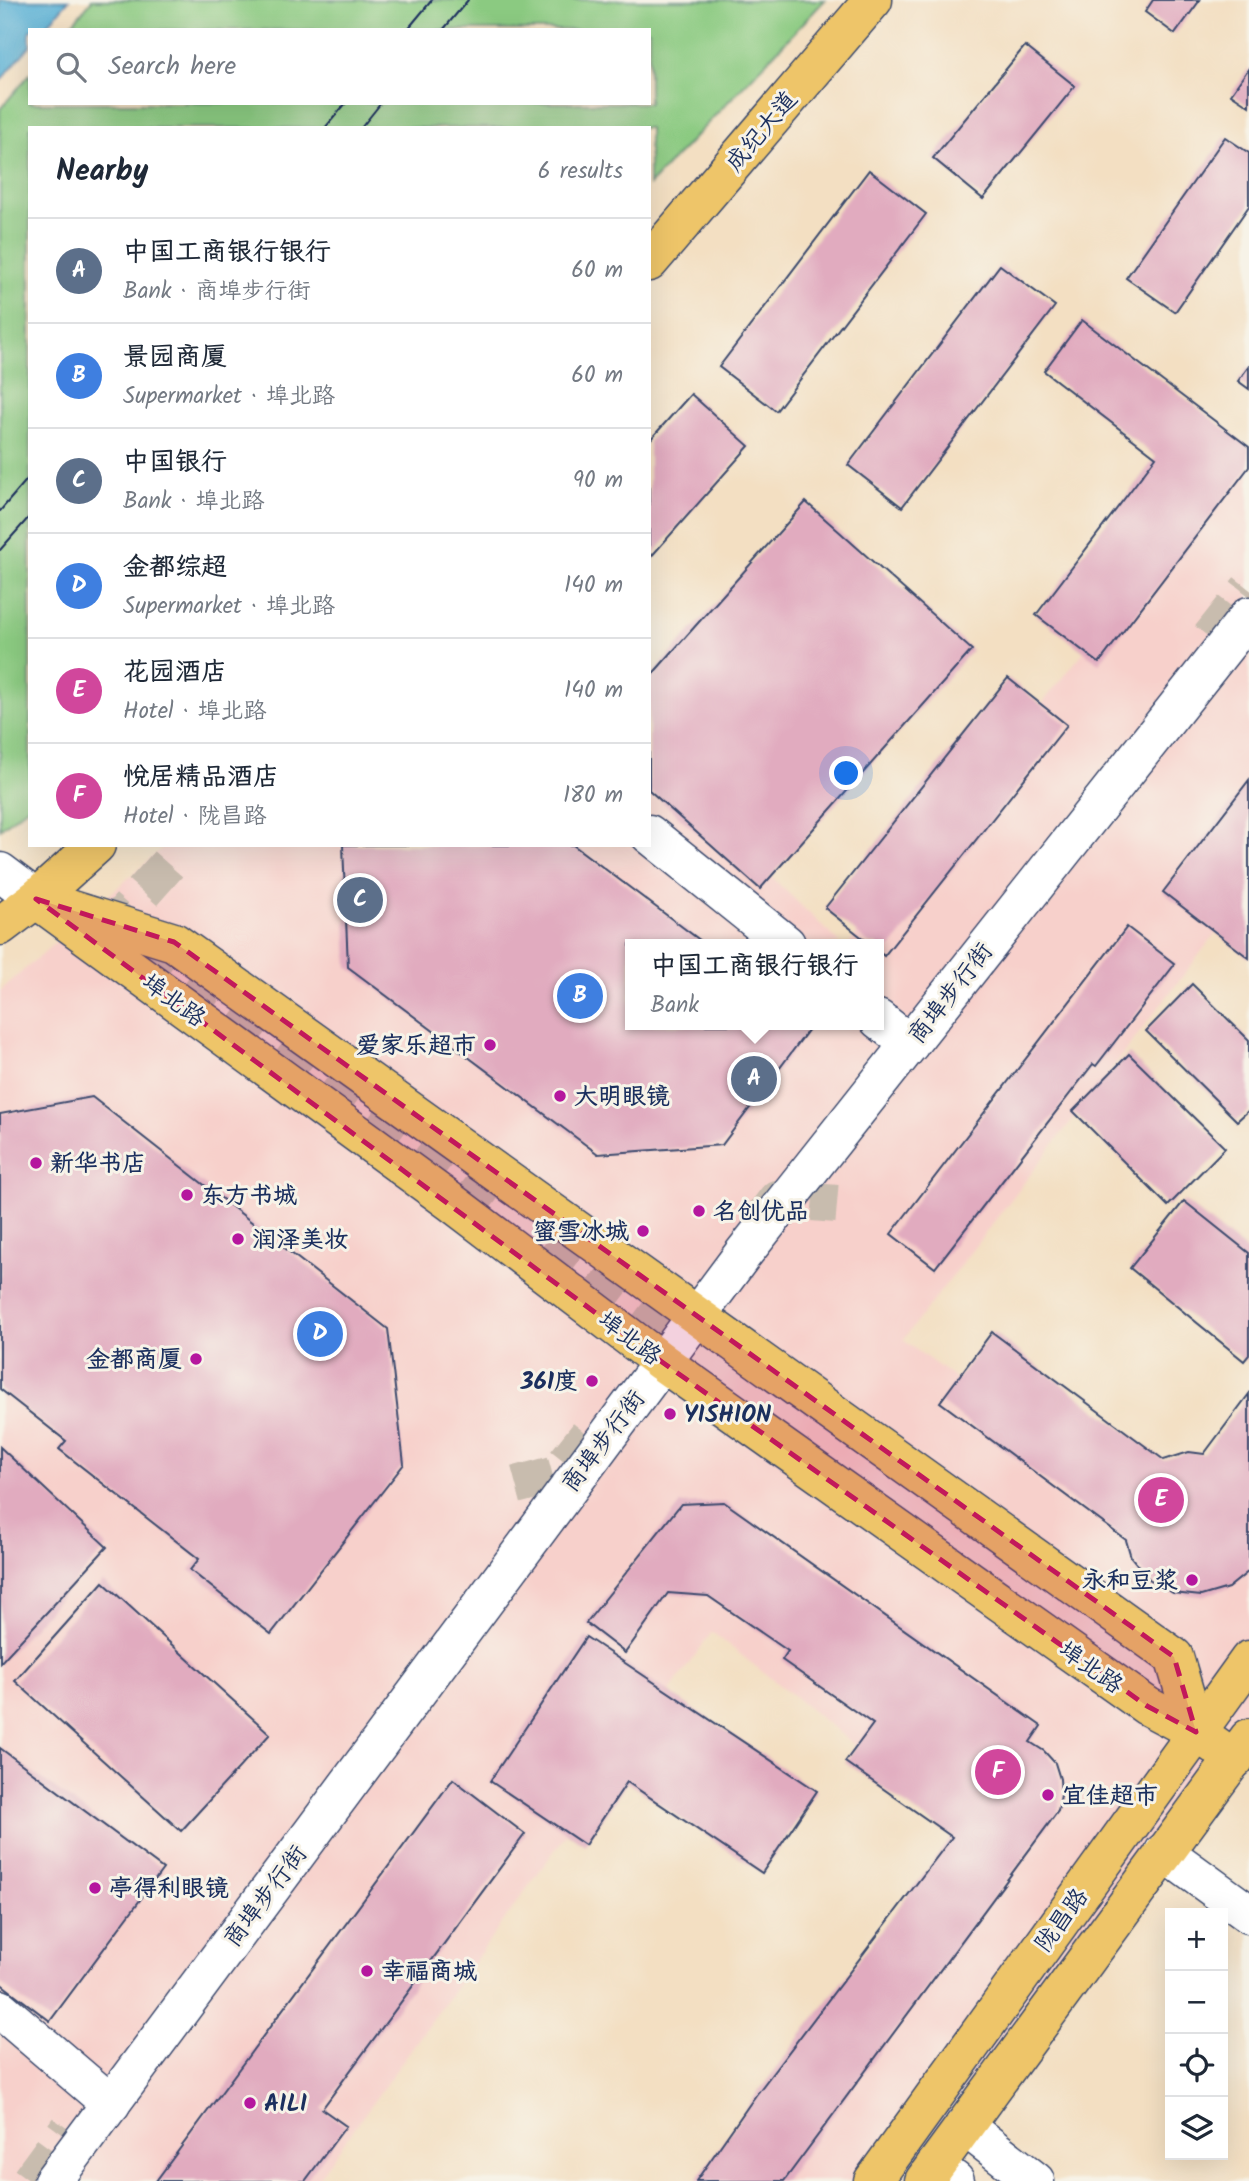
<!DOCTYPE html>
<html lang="en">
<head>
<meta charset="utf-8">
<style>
  :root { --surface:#fff; --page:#f6f6f7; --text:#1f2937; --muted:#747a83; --line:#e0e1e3; --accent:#b5179e }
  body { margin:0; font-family:Kalam,"LXGW WenKai TC",sans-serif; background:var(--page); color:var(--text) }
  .controls { position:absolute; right:21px; bottom:21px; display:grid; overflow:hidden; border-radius:0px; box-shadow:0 7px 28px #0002 }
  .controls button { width:63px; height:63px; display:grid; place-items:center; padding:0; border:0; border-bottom:2px solid var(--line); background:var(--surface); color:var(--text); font:35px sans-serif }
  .you { position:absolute; left:847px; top:774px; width:24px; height:24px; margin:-18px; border:5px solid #fff; border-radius:50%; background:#1a73e8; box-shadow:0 0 0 10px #1a73e833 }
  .badge { display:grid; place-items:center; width:46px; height:46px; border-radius:50%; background:var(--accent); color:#fff; font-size:23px; font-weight:700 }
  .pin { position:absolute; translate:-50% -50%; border:4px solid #fff; box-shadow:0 2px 7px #0006 }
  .popup { position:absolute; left:625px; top:939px; width:259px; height:91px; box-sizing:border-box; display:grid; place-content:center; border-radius:0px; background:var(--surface); filter:drop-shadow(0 2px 5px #0005); font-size:23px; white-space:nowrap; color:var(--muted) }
  .popup b { font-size:26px; color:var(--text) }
  .popup::after { content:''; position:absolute; left:50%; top:100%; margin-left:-14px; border:14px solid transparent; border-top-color:var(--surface) }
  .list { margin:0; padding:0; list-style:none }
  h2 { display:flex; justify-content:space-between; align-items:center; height:91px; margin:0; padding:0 28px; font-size:30px }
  h2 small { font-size:23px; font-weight:400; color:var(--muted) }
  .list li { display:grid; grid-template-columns:46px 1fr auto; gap:21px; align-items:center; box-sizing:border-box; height:105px; padding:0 28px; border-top:2px solid var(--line) }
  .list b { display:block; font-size:26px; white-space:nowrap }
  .list p { margin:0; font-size:23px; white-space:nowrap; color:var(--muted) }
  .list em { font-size:23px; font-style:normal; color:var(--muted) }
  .icon { flex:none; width:38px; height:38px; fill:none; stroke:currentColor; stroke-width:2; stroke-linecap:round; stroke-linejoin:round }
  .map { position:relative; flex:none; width:1249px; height:2181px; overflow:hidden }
  .search { position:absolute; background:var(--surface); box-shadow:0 7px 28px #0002; left:28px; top:28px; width:623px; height:77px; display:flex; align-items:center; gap:18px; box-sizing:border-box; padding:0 24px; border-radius:0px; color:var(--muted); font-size:26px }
  .panel { position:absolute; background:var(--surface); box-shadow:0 7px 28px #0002; left:28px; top:126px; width:623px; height:721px; border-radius:0px }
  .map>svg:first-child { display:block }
  .built { fill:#f7d0cb }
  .green { fill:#8bca81; stroke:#537c70; stroke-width:2 }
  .water { fill:#58b0d5; stroke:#3a709a; stroke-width:2 }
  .building { fill:#e1abbf }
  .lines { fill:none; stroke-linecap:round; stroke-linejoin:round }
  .minor-tunnel { stroke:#c8bcae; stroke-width:38; stroke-dasharray:38 19; stroke-linecap:butt }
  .minor-casing { stroke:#3b496d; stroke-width:41 }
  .major-casing { stroke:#3b496d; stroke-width:41 }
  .minor { stroke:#fff; stroke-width:38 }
  .major { stroke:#eec569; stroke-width:38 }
  .tram { stroke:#1b2f5e; stroke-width:2 }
  .marked { fill:#c2185b; fill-opacity:0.2; stroke:#c2185b; stroke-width:5; stroke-dasharray:14 9; stroke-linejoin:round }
  .poi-dot { fill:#b5179e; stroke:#f7f3e8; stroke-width:2.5 }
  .labels { text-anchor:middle; stroke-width:6; stroke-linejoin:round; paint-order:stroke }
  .street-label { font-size:24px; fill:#1b2f5e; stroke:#f7f3e8 }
  .poi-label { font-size:24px; font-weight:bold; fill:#1b2f5e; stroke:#f7f3e8; text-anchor:start }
</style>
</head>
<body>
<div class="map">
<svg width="1249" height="2181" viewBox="0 0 1249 2181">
  <rect width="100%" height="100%" fill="#f7f3e8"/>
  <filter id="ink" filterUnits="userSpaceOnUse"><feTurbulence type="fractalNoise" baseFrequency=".0143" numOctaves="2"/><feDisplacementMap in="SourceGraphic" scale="14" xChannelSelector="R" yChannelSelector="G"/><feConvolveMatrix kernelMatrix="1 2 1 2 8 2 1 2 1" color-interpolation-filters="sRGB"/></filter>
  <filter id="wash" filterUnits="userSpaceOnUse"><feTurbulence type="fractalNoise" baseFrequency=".00686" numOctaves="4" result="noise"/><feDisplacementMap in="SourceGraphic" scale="28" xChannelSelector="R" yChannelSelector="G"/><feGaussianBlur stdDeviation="1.57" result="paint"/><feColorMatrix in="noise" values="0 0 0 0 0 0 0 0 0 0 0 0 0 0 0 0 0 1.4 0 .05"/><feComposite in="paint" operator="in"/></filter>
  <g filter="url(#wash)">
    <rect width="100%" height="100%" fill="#f3dfc2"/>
    <path class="built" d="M1249 446V890L903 1340 1195 1556 1249 1484V1715L896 2181H727L980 1844 712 1632 316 2181H0V991L166 845H649V759L841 944H630V1025H878V944H849Z"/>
    <path class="green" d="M92 0H825L649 185V128H30V805L0 829V109L30 74V103H649V30H67Z"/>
    <path class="water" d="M0 0H69L43 30H30V46L0 81Z"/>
    <g id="blocks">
      <g class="building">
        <path d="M1153 0H1200L1175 34 1145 12Z"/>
        <path d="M1025 46 1075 86 983 199 933 158Z"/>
        <path d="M1249 68V106L1231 94Z"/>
        <path d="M1225 137 1249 153V206L1175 312 1126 278Z"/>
        <path d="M869 170 926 214 776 411 719 367Z"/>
        <path d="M1000 265 1055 306 902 507 848 465Z"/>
        <path d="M1082 320 1249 447V467L1099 663 1036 615 1156 457 1044 371Z"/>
        <path d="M1249 366V389L1238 381Z"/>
        <path d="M691 394 749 446 649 559V441Z"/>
        <path d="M806 502 972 650 760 889 649 790V678Z"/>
        <path d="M1008 678 1067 725 884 956 878 951V944H870L825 908Z"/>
        <path d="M1249 780V958L1163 892Z"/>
        <path d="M343 845H573L705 944H630V1025H812L722 1145 598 1154 348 967Z"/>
        <path d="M1127 927 1175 964 1096 1066 1093 1064 935 1268 891 1234Z"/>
        <path d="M1192 984 1249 1040V1110L1237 1121 1146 1031Z"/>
        <path d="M1129 1054 1225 1148 1168 1206 1073 1111Z"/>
        <path d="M92 1097 388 1329 404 1464 271 1634 190 1570 199 1559 59 1449 66 1441 0 1389V1114Z"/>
        <path d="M1184 1201 1249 1253V1355L1244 1361 1130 1268Z"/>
        <path d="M992 1332 1164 1460 1189 1452 1204 1454 1249 1394V1571L1228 1588 1201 1596 1173 1593 1149 1579 1131 1557 1126 1540 940 1402Z"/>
        <path d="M0 1447 107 1547 0 1663Z"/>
        <path d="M724 1502 1041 1726 1030 1742 1044 1751 1055 1763 1060 1779 1061 1795 1058 1811 784 2181H696L756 2095 952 1837 845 1762 873 1724 782 1660 788 1651 708 1596 668 1593 625 1653 586 1623 681 1504Z"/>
        <path d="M103 1582 270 1734 181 1831 15 1681Z"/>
        <path d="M586 1637 817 1791 762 1873 627 1782 585 1845 490 1781Z"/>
        <path d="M0 1748 163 1869 50 2021 0 1983Z"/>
        <path d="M453 1779 525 1834 322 2109 346 2126 305 2181H156Z"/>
      </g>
    </g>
  </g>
  <g filter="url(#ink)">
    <use href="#blocks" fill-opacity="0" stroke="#3b496d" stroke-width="2"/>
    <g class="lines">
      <g class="minor-tunnel">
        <path d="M1210 638 1249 589"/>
        <path d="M168 864 115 924 494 1211"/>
        <path d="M1027 867 1068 895"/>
        <path d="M764 1216 777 1199 837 1204"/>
        <path d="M542 1247 665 1340"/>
        <path d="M516 1485 557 1474 588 1435"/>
        <path d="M30 2181 68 2129"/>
      </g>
      <g class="minor-casing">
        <g id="minor">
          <path d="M649 834 786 944"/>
          <path d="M0 872 36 899"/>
          <path d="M878 1019 910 1044"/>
          <path d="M1164 1852 1249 1914"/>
          <path d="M0 2009 111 2104"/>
          <path d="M964 2126 1035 2181"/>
          <path d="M935 2166 955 2181"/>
          <path d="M53 2181 743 1254 1249 616"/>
        </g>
      </g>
      <g class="major-casing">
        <g id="major">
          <path d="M649 262 873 0"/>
          <path d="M36 899 451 1202 662 1362 1147 1706 1196 1732 1235 1759"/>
          <path d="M65 908 174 942 1174 1657 1196 1732"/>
          <path d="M0 926 36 899 96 845"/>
          <path d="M873 2181 1249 1660"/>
          <path d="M924 2181 1249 1738"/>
        </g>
      </g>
      <use href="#minor" class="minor"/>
      <use href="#major" class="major"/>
      <g class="tram">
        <path d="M407 30 432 0"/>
        <path d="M443 30 468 0"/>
        <path d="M325 128 346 103"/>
        <path d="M361 128 381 103"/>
        <path d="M0 511 30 476"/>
        <path d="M0 550 30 516"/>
      </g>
    </g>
  </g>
  <path class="marked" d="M36 899 174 942 1174 1657 1196 1732 1147 1706 662 1362Z"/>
  <g class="poi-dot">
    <circle cx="490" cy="1045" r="7"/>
    <circle cx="560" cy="1096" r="7"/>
    <circle cx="36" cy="1163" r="7"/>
    <circle cx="187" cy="1195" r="7"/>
    <circle cx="699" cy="1211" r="7"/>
    <circle cx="643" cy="1231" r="7"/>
    <circle cx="238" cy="1239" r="7"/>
    <circle cx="196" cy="1359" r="7"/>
    <circle cx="592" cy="1381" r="7"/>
    <circle cx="670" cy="1414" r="7"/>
    <circle cx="1192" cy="1580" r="7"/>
    <circle cx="1048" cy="1795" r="7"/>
    <circle cx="95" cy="1888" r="7"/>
    <circle cx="367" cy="1971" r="7"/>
    <circle cx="250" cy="2103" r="7"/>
  </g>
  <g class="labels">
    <g class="street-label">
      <text transform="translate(761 131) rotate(-50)" y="8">成纪大道</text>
      <text transform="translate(950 993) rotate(-52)" y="8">商埠步行街</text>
      <text transform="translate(174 1000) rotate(36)" y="8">埠北路</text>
      <text transform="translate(630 1338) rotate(37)" y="8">埠北路</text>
      <text transform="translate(603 1441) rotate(-53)" y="8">商埠步行街</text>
      <text transform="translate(1091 1667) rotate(35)" y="8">埠北路</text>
      <text transform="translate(265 1896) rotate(-53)" y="8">商埠步行街</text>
      <text transform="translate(1061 1920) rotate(-54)" y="8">陇昌路</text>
    </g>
    <g class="poi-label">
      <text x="476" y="1053" text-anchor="end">爱家乐超市</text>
      <text x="574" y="1104">大明眼镜</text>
      <text x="50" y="1171">新华书店</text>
      <text x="201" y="1203">东方书城</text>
      <text x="713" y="1219">名创优品</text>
      <text x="629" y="1239" text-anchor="end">蜜雪冰城</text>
      <text x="252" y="1247">润泽美妆</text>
      <text x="182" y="1367" text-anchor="end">金都商厦</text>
      <text x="578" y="1389" text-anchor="end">361度</text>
      <text x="684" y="1422">YISHION</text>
      <text x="1178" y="1588" text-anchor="end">永和豆浆</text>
      <text x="1062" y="1803">宜佳超市</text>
      <text x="109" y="1896">亭得利眼镜</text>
      <text x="381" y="1979">幸福商城</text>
      <text x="264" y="2111">AILI</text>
    </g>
  </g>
</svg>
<div class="controls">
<button>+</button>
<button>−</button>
<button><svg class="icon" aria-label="locate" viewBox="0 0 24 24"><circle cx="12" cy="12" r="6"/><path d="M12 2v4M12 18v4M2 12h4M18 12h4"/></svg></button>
<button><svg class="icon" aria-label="layers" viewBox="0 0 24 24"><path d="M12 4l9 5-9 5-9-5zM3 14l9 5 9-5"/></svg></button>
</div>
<div class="you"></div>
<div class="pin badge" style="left:754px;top:1079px;background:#5c6f8a">A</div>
<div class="popup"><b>中国工商银行银行</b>Bank</div>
<div class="pin badge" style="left:580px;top:996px;background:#3f7fe0">B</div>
<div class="pin badge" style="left:360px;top:900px;background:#5c6f8a">C</div>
<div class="pin badge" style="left:320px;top:1334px;background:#3f7fe0">D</div>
<div class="pin badge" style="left:1161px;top:1500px;background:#d1479c">E</div>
<div class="pin badge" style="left:998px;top:1772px;background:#d1479c">F</div>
<div class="search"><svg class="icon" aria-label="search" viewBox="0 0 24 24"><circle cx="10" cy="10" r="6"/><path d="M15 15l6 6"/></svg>Search here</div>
<section class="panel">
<h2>Nearby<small>6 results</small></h2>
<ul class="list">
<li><span class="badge" style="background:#5c6f8a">A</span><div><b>中国工商银行银行</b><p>Bank · 商埠步行街</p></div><em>60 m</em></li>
<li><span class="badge" style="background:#3f7fe0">B</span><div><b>景园商厦</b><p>Supermarket · 埠北路</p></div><em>60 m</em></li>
<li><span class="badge" style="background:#5c6f8a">C</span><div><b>中国银行</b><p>Bank · 埠北路</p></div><em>90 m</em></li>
<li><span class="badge" style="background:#3f7fe0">D</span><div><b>金都综超</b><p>Supermarket · 埠北路</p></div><em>140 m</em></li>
<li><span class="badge" style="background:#d1479c">E</span><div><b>花园酒店</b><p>Hotel · 埠北路</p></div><em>140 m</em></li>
<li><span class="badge" style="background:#d1479c">F</span><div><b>悦居精品酒店</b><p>Hotel · 陇昌路</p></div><em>180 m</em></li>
</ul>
</section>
</div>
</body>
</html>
